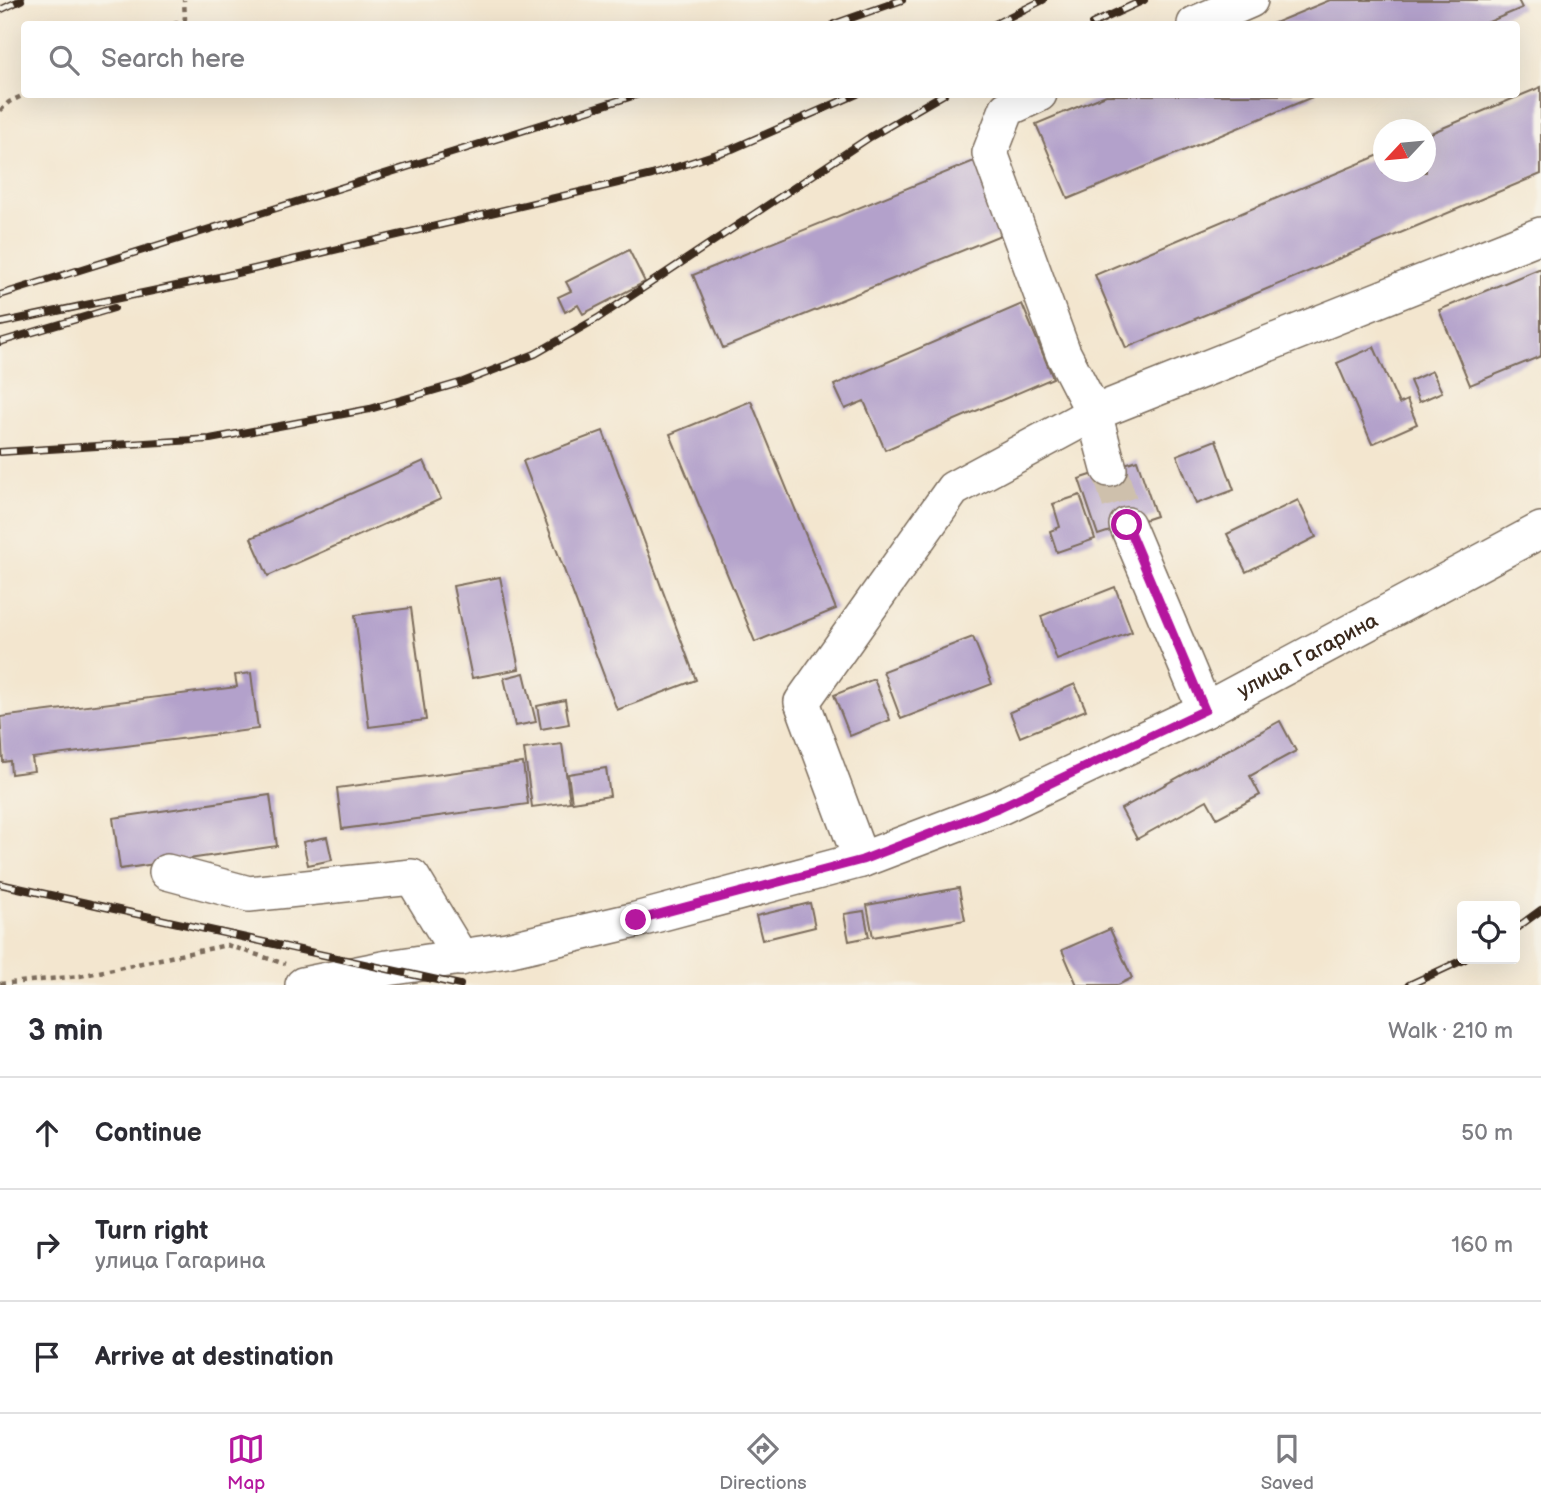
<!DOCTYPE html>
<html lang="en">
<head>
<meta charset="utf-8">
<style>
  :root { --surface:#fff; --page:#f2f2f3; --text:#2b2b33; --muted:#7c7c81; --line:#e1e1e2; --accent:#b5179e }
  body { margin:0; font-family:"Balsamiq Sans",sans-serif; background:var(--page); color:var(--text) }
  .controls { position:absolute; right:21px; bottom:21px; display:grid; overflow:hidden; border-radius:7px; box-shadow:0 7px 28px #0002 }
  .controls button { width:63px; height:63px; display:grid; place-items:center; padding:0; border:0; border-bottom:2px solid var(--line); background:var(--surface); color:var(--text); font:35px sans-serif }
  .compass { position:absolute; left:1373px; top:119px; width:63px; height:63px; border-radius:50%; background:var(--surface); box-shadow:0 7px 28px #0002; rotate:244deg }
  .stop { position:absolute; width:21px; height:21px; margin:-16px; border:5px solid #b5179e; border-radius:50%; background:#fff }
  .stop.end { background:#b5179e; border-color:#fff; box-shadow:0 2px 7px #0008 }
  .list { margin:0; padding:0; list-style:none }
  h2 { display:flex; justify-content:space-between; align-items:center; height:91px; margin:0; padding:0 28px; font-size:30px }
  h2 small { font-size:23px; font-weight:400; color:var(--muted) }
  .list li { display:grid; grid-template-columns:46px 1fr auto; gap:21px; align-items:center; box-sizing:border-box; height:112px; padding:0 28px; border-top:2px solid var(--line) }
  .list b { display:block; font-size:26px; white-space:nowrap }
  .list p { margin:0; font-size:23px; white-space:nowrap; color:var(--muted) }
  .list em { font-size:23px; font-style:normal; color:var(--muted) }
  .icon { flex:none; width:38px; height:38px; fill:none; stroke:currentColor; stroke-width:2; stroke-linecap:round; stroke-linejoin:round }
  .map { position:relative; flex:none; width:1541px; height:985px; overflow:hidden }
  .search { position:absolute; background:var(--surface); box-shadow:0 7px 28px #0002; left:21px; right:21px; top:21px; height:77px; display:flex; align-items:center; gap:18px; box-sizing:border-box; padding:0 24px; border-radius:7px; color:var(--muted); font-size:26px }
  .sheet { height:427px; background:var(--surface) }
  nav { display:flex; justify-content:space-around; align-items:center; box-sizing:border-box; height:98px; border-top:2px solid var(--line); background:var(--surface); font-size:19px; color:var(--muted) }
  nav a { display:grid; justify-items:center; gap:4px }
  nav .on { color:var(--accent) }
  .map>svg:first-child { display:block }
  .building { fill:#b3a1cb }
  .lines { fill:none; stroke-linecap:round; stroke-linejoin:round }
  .minor-tunnel { stroke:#cec0ac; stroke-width:35; stroke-dasharray:35 18; stroke-linecap:butt }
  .minor-casing { stroke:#7b6c5c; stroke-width:38 }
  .path { stroke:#7b6c5c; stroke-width:4.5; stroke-dasharray:5 5; stroke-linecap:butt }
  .minor { stroke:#fff; stroke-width:35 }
  .rail-casing { stroke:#3b2a1e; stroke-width:8 }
  .rail { stroke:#f7f3e8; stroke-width:5; stroke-dasharray:16; stroke-linecap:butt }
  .route { stroke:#b5179e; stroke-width:9 }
  .labels { text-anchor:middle; stroke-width:5; stroke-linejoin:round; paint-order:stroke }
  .street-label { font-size:21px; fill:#3b2a1e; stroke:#f7f3e8 }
</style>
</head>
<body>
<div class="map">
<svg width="1541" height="985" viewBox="0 0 1541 985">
  <rect width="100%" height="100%" fill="#f7f3e8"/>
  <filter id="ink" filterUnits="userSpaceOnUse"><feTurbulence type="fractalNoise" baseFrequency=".0143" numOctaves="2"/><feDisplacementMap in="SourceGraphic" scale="14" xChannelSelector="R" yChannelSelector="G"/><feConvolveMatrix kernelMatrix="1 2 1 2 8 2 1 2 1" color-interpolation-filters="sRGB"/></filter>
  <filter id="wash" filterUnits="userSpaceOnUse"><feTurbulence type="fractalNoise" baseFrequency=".00686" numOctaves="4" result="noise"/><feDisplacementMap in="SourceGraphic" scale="28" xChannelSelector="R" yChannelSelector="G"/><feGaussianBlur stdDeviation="1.57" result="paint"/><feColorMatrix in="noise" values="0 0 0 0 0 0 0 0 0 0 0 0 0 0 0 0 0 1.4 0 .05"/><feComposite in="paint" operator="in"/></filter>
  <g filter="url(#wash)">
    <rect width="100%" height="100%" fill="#f3e6cf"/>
    <g id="blocks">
      <g class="building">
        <path d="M1330 0H1518L1522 8 1484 24H1272Z"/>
        <path d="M1541 87V174L1126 348 1095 275 1384 153V172H1426V135Z"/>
        <path d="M1106 95H1317L1068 199 1036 124Z"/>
        <path d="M979 159 1008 232 723 348 693 275Z"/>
        <path d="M629 250 645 282 583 314 578 305 565 312 558 297 571 291 566 282Z"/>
        <path d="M1541 268V356L1470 385 1439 310Z"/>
        <path d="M1022 304 1053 378 885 450 864 401 845 409 834 385Z"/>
        <path d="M1374 347 1399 404 1407 400 1417 424 1372 444 1337 363Z"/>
        <path d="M1432 371 1442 392 1419 402 1410 381Z"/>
        <path d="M751 401 836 609 755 642 670 434Z"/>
        <path d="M603 431 696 680 617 710 523 461Z"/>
        <path d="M1216 440 1234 490 1196 504 1177 455Z"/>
        <path d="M1137 460 1156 516 1098 535 1079 479Z"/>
        <path d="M424 461 441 499 268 576 251 538Z"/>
        <path d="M1080 495 1095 539 1057 552 1050 531 1060 527 1053 504Z"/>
        <path d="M1298 500 1316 537 1246 572 1227 534Z"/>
        <path d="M500 577 519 669 472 678 453 586Z"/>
        <path d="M1115 587 1132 632 1057 660 1041 616Z"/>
        <path d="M411 608 426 720 369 727 355 615Z"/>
        <path d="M973 637 992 684 901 719 883 671Z"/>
        <path d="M251 673 258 729 32 758 34 771 11 774 10 761 3 762 0 717 237 687 235 675Z"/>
        <path d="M524 673 536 722 515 726 504 678Z"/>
        <path d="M874 679 890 720 850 736 834 695Z"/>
        <path d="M1075 684 1086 710 1020 737 1010 712Z"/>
        <path d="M565 700 569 724 541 729 537 706Z"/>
        <path d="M1280 721 1296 751 1250 776 1260 795 1217 818 1207 800 1137 839 1121 809Z"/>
        <path d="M562 744 570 802 532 807 524 749Z"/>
        <path d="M523 763 528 804 342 829 337 788Z"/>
        <path d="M606 768 610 796 572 802 568 774Z"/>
        <path d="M270 795 277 846 120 869 113 818Z"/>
        <path d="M327 837 332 860 308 865 303 842Z"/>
        <path d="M959 888 965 920 873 937 867 905Z"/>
        <path d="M810 903 815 927 762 940 756 916Z"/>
        <path d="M864 911 869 937 849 941 844 914Z"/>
        <path d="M1110 929 1132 978 1118 985H1077L1062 950Z"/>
      </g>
    </g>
  </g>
  <g filter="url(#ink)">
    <use href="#blocks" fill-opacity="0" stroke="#7b6c5c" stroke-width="2"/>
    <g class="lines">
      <path class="minor-tunnel" d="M1109 469 1127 525"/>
      <g class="minor-casing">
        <g id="minor">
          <path d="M1195 24 1250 0"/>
          <path d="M1039 94 1007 109 990 153 1063 353 1094 413 1109 469"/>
          <path d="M1127 525 1205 710"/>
          <path d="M861 860 802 702 953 489 1094 413 1541 235"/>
          <path d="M167 872 249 894 412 877 461 958"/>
          <path id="s1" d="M303 985 388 968 507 950 636 920 861 860 1000 807 1205 710 1541 530"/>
        </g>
      </g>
      <g class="path">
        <path d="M174 24 185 19 184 0"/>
        <path d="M0 111 9 102 26 94"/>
        <path d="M0 984 80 976 227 945 285 964"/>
      </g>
      <use href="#minor" class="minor"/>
      <g class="rail-casing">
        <g id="rail">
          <path d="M0 10 21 0"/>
          <path d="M834 24 902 0"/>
          <path d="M995 24 1043 0"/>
          <path d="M1092 24 1144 0"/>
          <path d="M0 295 639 94"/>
          <path d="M0 323 224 276 652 175 732 149 857 94"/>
          <path d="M0 342 114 308"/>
          <path d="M0 452 210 439 370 409 463 382 535 354 598 318 870 137 944 94"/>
          <path d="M0 884 460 985"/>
          <path d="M1515 929 1541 910"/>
          <path d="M1409 985 1465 959"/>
        </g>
      </g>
      <use href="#rail" class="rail"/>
    </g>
  </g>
  <g class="lines" filter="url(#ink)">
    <path class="route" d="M636 920 862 860 1000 807 1205 710 1127 525"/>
  </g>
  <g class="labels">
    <g class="street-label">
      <text dy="7" stroke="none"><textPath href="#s1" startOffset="1064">улица Гагарина</textPath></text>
    </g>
  </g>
</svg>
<div class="controls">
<button><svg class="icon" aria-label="locate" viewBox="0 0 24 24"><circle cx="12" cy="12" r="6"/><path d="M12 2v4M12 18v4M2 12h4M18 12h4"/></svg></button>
</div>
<svg class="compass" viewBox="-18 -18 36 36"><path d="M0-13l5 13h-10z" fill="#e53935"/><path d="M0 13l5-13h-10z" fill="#7c7c81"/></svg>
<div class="stop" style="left:1127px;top:525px"></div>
<div class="stop end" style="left:636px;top:920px"></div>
<div class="search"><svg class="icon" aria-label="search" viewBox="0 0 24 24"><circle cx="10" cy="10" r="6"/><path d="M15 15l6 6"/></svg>Search here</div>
</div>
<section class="sheet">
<h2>3 min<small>Walk · 210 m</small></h2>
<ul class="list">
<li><svg class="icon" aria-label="ahead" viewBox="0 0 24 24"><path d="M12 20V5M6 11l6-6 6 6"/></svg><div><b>Continue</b></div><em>50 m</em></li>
<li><svg class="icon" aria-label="right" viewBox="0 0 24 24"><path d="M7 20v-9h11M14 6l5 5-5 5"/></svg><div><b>Turn right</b><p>улица Гагарина</p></div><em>160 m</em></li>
<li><svg class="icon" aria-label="arrive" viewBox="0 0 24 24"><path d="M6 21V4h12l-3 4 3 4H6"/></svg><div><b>Arrive at destination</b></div></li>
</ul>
</section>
<nav>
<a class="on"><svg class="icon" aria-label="map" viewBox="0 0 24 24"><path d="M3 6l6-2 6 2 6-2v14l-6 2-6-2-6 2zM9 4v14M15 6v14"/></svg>Map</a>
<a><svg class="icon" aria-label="directions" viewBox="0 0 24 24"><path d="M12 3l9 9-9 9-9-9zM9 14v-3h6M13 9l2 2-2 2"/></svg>Directions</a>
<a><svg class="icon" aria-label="saved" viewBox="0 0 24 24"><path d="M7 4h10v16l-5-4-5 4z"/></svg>Saved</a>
</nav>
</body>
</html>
